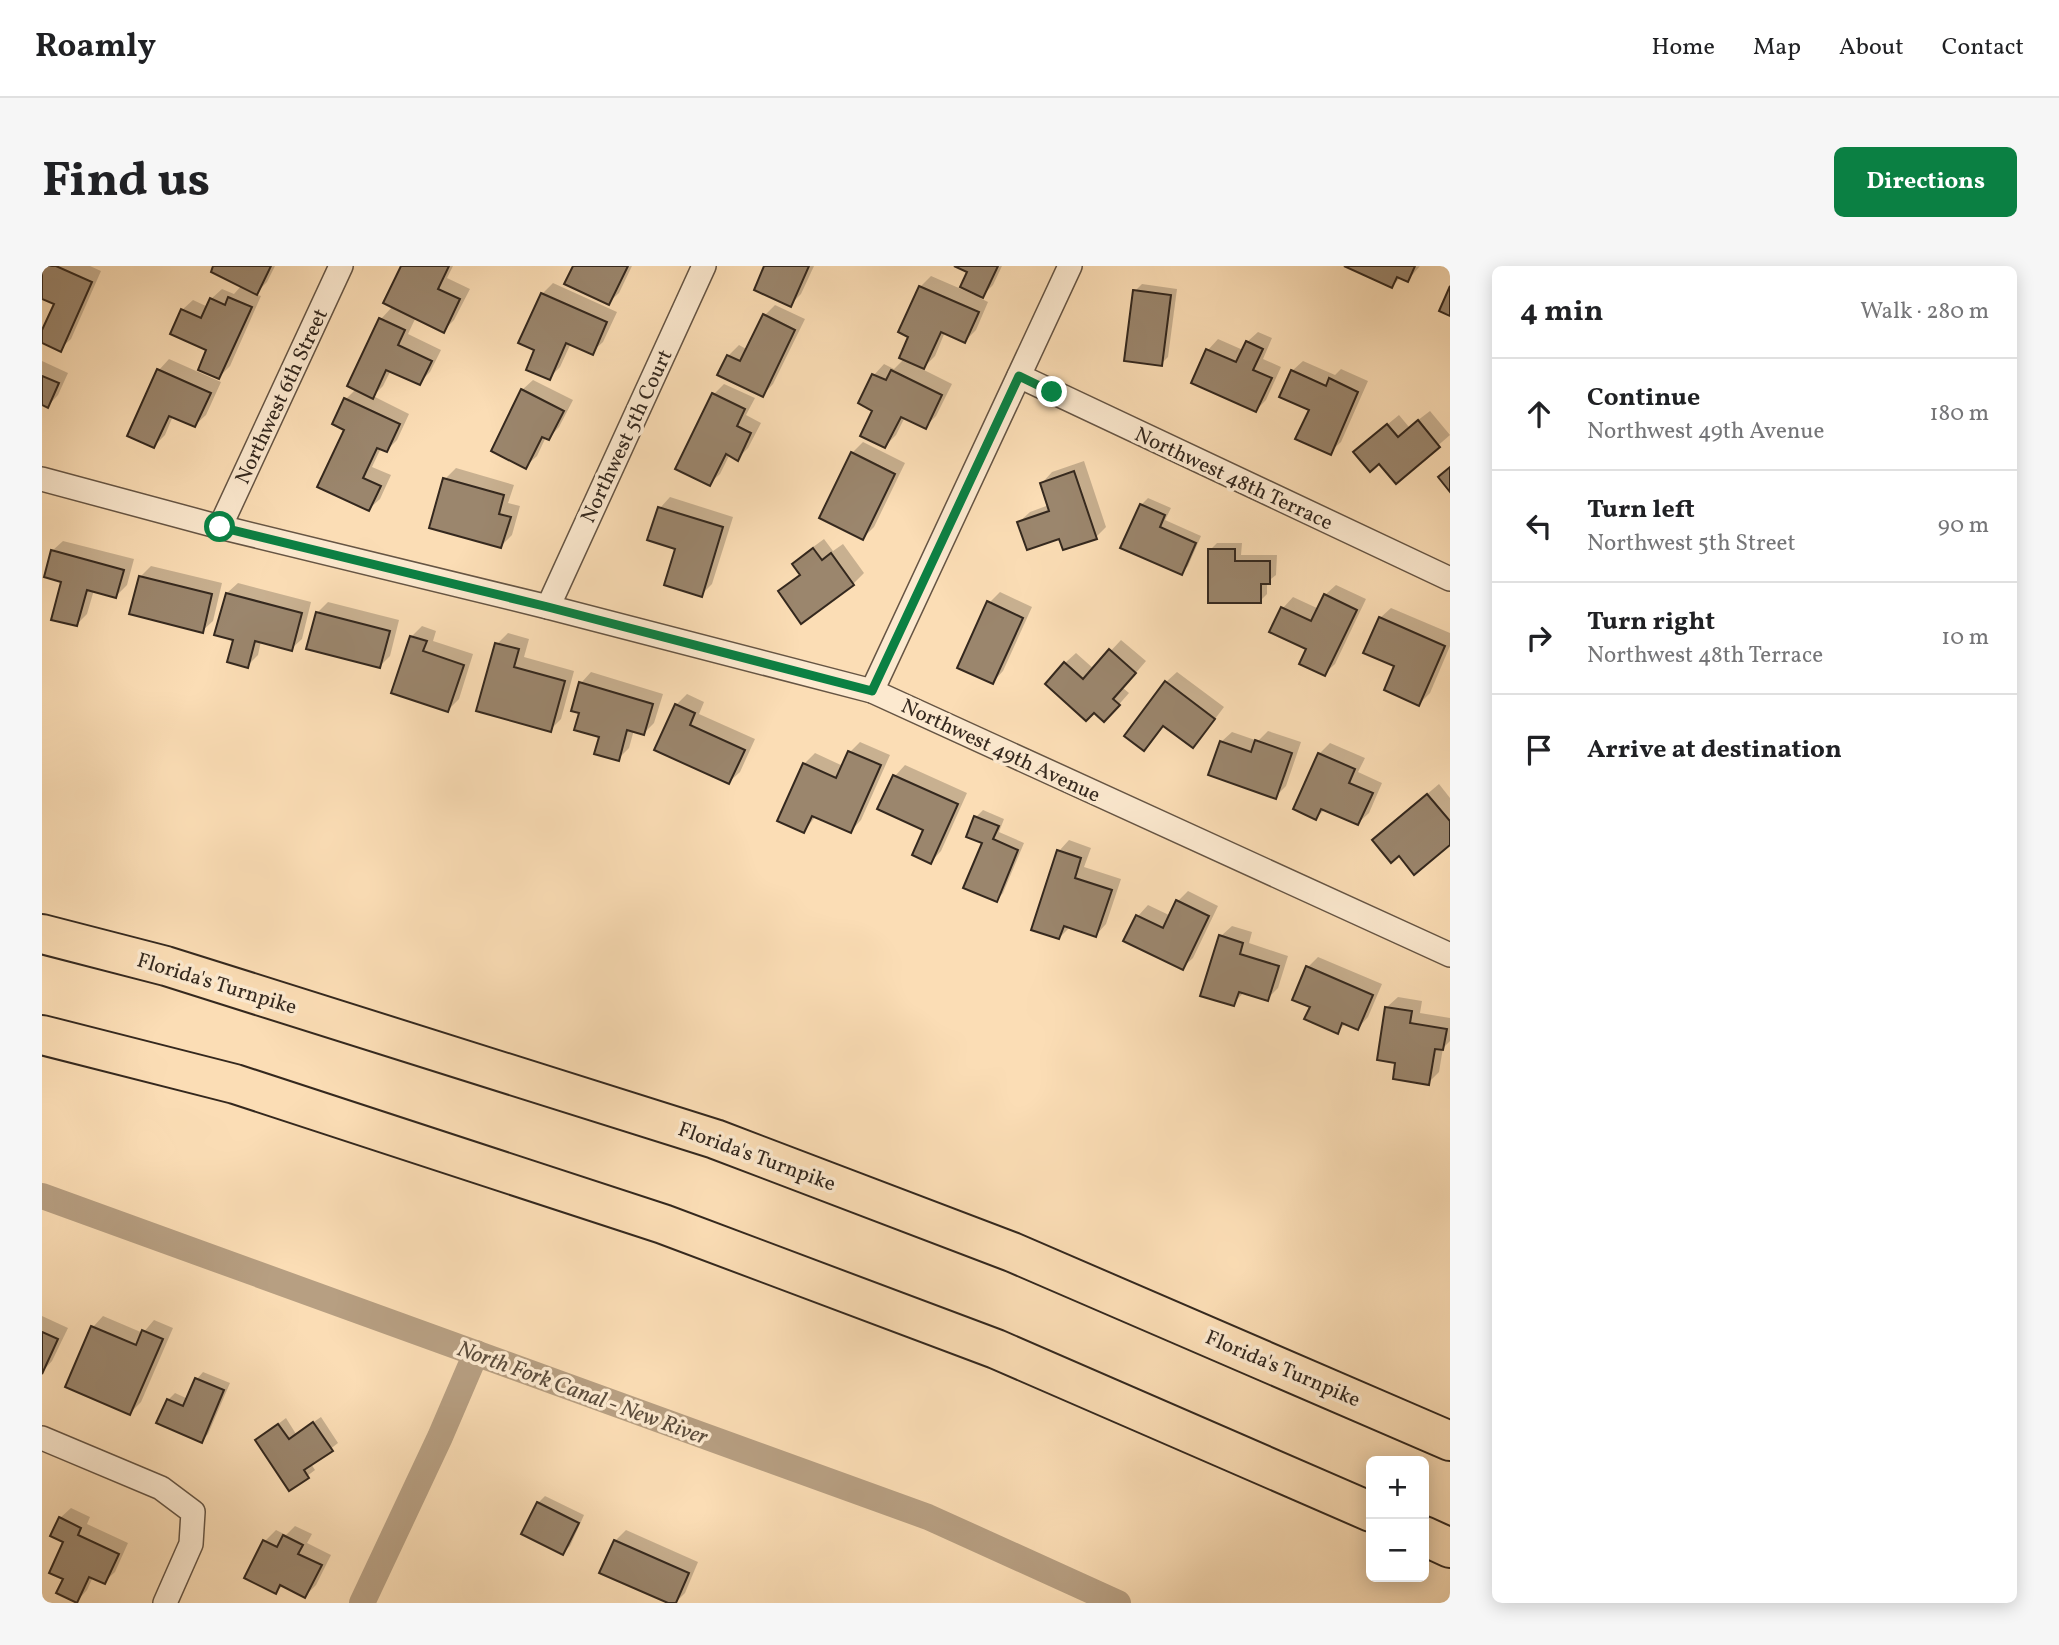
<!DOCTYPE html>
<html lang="en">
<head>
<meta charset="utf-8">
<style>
  :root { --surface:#fff; --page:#f6f6f6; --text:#202124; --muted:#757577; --line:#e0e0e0; --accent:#0b8043 }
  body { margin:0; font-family:Vollkorn,serif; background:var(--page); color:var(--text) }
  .controls { position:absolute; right:21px; bottom:21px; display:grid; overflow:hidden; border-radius:10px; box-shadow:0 4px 18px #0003 }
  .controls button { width:63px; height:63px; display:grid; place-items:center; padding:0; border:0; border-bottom:2px solid var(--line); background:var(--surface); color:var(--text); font:35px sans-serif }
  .stop { position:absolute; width:21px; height:21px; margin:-16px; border:5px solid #0b8043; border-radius:50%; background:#fff }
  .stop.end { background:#0b8043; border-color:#fff; box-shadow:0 2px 7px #0008 }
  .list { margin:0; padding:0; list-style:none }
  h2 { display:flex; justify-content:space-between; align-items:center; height:91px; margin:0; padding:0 28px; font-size:30px }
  h2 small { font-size:23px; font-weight:400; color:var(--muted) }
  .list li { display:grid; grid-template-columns:46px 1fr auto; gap:21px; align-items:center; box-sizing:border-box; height:112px; padding:0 28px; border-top:2px solid var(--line) }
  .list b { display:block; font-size:26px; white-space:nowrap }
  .list p { margin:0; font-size:23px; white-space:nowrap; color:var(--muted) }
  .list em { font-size:23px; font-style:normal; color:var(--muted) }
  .icon { flex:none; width:38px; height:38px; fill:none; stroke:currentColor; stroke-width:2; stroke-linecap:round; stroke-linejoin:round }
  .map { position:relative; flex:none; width:1408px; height:1337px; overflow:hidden; border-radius:10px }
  header { display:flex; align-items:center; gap:42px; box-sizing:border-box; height:98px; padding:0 35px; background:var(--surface); border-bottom:2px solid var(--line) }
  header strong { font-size:33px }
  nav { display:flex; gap:38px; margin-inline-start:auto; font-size:24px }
  .intro { display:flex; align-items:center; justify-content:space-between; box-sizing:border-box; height:168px; padding:0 42px }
  h1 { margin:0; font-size:49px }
  .button { padding:18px 32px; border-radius:10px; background:var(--accent); color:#fff; font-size:24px; font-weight:700 }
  main { display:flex; gap:42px; padding:0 42px }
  aside { flex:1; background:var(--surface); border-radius:10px; box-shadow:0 4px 18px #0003 }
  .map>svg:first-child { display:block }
  .shadow { fill:#0003 }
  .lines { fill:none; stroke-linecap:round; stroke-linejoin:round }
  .canal { stroke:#b79f82; stroke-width:26 }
  .building { fill:#9b866d; stroke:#34281e; stroke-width:2 }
  .minor-casing { stroke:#654; stroke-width:26 }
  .motorway-casing { stroke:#34281e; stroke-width:42 }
  .minor { stroke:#fce9cf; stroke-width:23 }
  .motorway { stroke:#fbddb5; stroke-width:38 }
  .route { stroke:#0b8043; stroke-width:9 }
  .labels { text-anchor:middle; stroke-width:7; stroke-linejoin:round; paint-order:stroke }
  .street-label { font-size:21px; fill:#34281e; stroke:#fce9cf }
  .water-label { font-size:23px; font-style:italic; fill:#5b4c3c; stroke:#fce9cf }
</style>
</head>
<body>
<header>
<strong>Roamly</strong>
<nav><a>Home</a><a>Map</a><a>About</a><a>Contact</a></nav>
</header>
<div class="intro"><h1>Find us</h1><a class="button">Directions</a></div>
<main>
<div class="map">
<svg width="1408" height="1337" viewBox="0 0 1408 1337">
  <rect width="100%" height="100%" fill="#fbddb5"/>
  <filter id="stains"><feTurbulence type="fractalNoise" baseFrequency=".00286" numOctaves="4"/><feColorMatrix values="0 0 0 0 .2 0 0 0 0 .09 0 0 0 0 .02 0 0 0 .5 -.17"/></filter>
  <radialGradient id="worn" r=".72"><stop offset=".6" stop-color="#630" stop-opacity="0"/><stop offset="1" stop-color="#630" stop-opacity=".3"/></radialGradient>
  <g class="shadow">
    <path d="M1 0H48L59 5 29 73 18 83 0 76V68L14 37 0 31Z"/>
    <path d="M173 0H233L225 16 213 28 219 30 188 100 177 111 166 83 140 44 151 34 166 41 169 33 180 23 192 28 200 19Z"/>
    <path d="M361 0H411L405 12 428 23 412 54 402 64 374 51 366 68 399 84 388 106 377 117 349 104 341 120 331 130 367 148 355 174 345 184 339 182 330 201 349 209 338 233 327 243 304 163V133L314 123 307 119 339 53 351 40Z"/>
    <path d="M533 0H590L577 27 566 37Z"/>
    <path d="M724 0H772L759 28 748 39Z"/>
    <path d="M916 0H960L951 19 938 32 946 36 934 64 923 75 903 66 893 90 880 103 910 118 894 150 883 161 863 151 854 169 843 180 832 144V109L842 98 852 103 863 92 878 21 889 10 933 29 934 26 928 6Z"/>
    <path d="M1306 0H1378L1366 14 1359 11 1350 20Z"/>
    <path d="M511 17 575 46 561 76 550 86 529 77 518 101 507 112 495 84 500 28Z"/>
    <path d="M1100 18 1135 23 1126 91 1119 98 1093 25Z"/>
    <path d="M733 39 763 53 731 118 721 129 686 90 697 79 706 84 722 50Z"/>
    <path d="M1216 66 1230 72 1221 93 1239 101 1224 134 1214 144 1151 116 1166 84 1176 73 1201 84 1205 76Z"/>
    <path d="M127 93 179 116 164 149 153 159 131 150 123 169 112 180 88 169 117 104Z"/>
    <path d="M0 95 26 107 16 129 6 140 0 137Z"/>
    <path d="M1261 95 1293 109 1299 103 1326 115 1299 176 1288 186 1250 105Z"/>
    <path d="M491 114 531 134 517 161 507 172 504 171 495 190 484 200 480 124Z"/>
    <path d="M682 118 713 132 704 149 719 157 706 182 696 192 688 188 678 208 667 218 672 128Z"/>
    <path d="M1388 145 1408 169 1354 216 1324 176 1357 149 1367 161Z"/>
    <path d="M821 176 863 197 832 261 821 272 810 187Z"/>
    <path d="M1042 195 1064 261 1054 271 1018 270 977 256 988 246 1007 239 1000 217 1010 206Z"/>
    <path d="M414 202 472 219 466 237 478 240 470 269 459 280 403 213Z"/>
    <path d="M628 231 691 251 670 318 659 329 618 242Z"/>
    <path d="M1106 232 1129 242 1123 254 1159 270 1146 300 1139 307 1080 281 1099 239Z"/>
    <path d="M782 273 791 285 801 278 822 307 811 318 759 355 738 326 759 307 752 298 763 287Z"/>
    <path d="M21 275 92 293 85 319 74 330 52 324 45 348 35 358 10 285Z"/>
    <path d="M1175 277H1200L1199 289H1235L1234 309 1225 316V328L1218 335 1168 284Z"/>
    <path d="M109 300 180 317 171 355 160 365 99 310Z"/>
    <path d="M196 317 269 336 260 373 249 383 219 375 216 389 205 400 193 373 185 327Z"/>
    <path d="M1294 319 1324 333 1293 398 1282 408 1241 342 1251 331 1277 343 1283 329Z"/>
    <path d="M958 326 990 341 961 405 951 416 947 337Z"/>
    <path d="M286 336 357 354 348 390 338 400 275 347Z"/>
    <path d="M1349 342 1408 367V380L1388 427 1377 438 1338 352Z"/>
    <path d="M380 360 394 365 391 375 431 388 417 433 406 444 352 426 370 370Z"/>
    <path d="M466 367 487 373 482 391 532 405 519 453 508 464 455 378Z"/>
    <path d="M1079 374 1104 395 1081 422 1087 427 1073 443 1023 397 1034 387 1052 403Z"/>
    <path d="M549 406 621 428 612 457 602 467 592 464 587 482 576 493 540 446 539 417Z"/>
    <path d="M1135 406 1182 441 1161 469 1151 480 1122 459 1102 483 1124 416Z"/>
    <path d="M645 428 662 436 657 448 713 473 698 506 687 516 634 439Z"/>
    <path d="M1226 465 1259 476 1244 520 1233 531 1179 476 1190 466 1216 475Z"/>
    <path d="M818 476 848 489 819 554 809 565 774 550 762 565V498L773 487 801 500 808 486Z"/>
    <path d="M1288 477 1323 492 1316 506 1340 517 1327 547 1316 557 1283 543 1274 552 1277 488Z"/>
    <path d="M863 499 925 527 899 585 889 596 883 563 838 543 853 510Z"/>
    <path d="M1397 518 1408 532V577L1372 606 1357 588 1343 564Z"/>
    <path d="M941 544 962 553 957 566 982 577 961 627 955 634 942 577 934 551Z"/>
    <path d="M1027 574 1049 582 1042 601 1079 613 1064 658 1054 669 1028 661 1017 672V585Z"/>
    <path d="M1146 625 1176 640 1151 692 1140 702 1084 675 1096 650 1106 639 1129 650 1136 635Z"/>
    <path d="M1190 660 1210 666 1207 677 1246 690 1236 722 1225 733 1203 725 1191 738 1179 670Z"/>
    <path d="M1276 691 1340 718 1326 751 1316 762 1304 757 1295 766 1270 740 1266 701Z"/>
    <path d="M1356 731 1380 735 1378 747 1408 752V775L1401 782 1397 806 1386 817 1355 796 1345 741Z"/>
    <path d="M0 1050 26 1062 10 1095 0 1106Z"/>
    <path d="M61 1050 101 1067 112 1054 131 1062 99 1136 88 1147 51 1061Z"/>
    <path d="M161 1106 188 1117 166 1168 160 1175 126 1134 133 1127 146 1133 155 1113Z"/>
    <path d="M279 1151 296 1177 269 1198 273 1204 248 1223 215 1174 244 1152 254 1168Z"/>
    <path d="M503 1230 542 1249 528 1280 521 1287 496 1237Z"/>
    <path d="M29 1242 48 1251 45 1258 86 1277 73 1306 62 1316 51 1311 45 1324 35 1335 23 1312V1276L18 1252Z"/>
    <path d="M253 1260 270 1268 265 1277 289 1289 274 1319 263 1330 241 1319 234 1326 223 1275 234 1264 244 1269Z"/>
    <path d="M584 1264 656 1296 643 1327 633 1337H630L573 1275Z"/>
  </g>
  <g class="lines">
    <g class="canal">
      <path d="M0 930 886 1251 1076 1337"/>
      <path d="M320 1337 398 1171 434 1087"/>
    </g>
  </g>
  <g class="building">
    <path d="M0 0H14L50 16 19 86 0 77V64L12 38 0 33Z"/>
    <path d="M171 0H229L215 29 169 6Z"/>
    <path d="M359 0H407L396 23 418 33 402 67 341 37Z"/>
    <path d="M531 0H586L567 39 522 18Z"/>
    <path d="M722 0H767L749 41 712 24Z"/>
    <path d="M912 0H956L941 32 918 21 925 6Z"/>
    <path d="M1302 0H1373L1366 16 1355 11 1350 22Z"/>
    <path d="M877 20 937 46 923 77 899 66 882 103 857 92 866 71 856 66Z"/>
    <path d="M1408 20V50L1397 45Z"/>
    <path d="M1091 24 1129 29 1120 100 1082 95Z"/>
    <path d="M499 27 565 56 551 89 524 77 508 114 484 104 492 84 476 77Z"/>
    <path d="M186 31 210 41 177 113 156 104 164 84 128 68 139 43 159 52 168 32 183 39Z"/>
    <path d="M721 48 753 64 721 131 675 109 685 89 698 95Z"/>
    <path d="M337 52 363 64 356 79 390 95 378 119 344 104 331 133 305 120Z"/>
    <path d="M1204 75 1221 83 1211 104 1230 112 1214 146 1149 117 1164 83 1194 96Z"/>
    <path d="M115 103 169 127 153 161 127 150 112 182 85 170Z"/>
    <path d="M849 104 900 129 884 163 859 151 843 182 818 170 830 145 816 137 830 108 844 114Z"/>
    <path d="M1249 104 1284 120 1287 112 1316 126 1289 189 1253 173 1267 144 1237 131Z"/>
    <path d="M0 110 17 117 6 142 0 139Z"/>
    <path d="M479 123 522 145 507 174 500 171 484 203 449 185Z"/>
    <path d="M670 127 703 143 695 160 709 167 696 195 684 188 668 220 633 203Z"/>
    <path d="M302 132 358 158 345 186 335 182 321 212 339 220 327 245 275 221 302 164 290 158Z"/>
    <path d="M1376 154 1398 181 1354 218 1337 198 1328 206 1311 186 1345 158 1356 171Z"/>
    <path d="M809 186 853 208 821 274 777 252Z"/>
    <path d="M1408 201V226L1396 211Z"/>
    <path d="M1032 205 1055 273 1021 284 1017 273 985 284 975 256 1007 245 998 217Z"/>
    <path d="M401 212 462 229 457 248 469 251 459 282 387 262Z"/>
    <path d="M1098 238 1123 249 1118 261 1154 277 1140 309 1078 282Z"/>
    <path d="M616 241 681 261 660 331 622 319 633 283 605 274Z"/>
    <path d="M771 282 780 294 789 287 812 319 759 358 736 325 758 309 750 298Z"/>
    <path d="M1166 283H1193V295H1228V318H1219V337H1166Z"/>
    <path d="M9 284 82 304 74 332 45 324 35 360 9 354 19 316 2 311Z"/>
    <path d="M97 310 170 328 161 367 87 348Z"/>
    <path d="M184 327 260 347 250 385 213 375 206 402 185 396 191 374 172 369Z"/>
    <path d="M1282 328 1315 344 1283 410 1257 398 1264 383 1227 366 1239 341 1269 355Z"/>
    <path d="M945 335 981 352 951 418 915 402Z"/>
    <path d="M274 346 348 365 338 402 264 383Z"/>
    <path d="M1337 351 1403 380 1377 440 1342 424 1352 400 1321 387Z"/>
    <path d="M368 370 385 375 381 385 422 399 406 446 349 427Z"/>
    <path d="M453 377 477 383 472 401 523 415 509 466 434 445Z"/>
    <path d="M1067 383 1094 407 1071 433 1078 439 1062 456 1052 447 1044 455 1003 418 1022 396 1041 413Z"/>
    <path d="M1123 415 1173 453 1151 482 1121 460 1102 485 1082 470Z"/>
    <path d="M537 416 611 438 602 469 585 464 577 495 552 488 557 471 532 464 537 447 529 445Z"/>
    <path d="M633 438 653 447 648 459 703 484 687 518 612 484Z"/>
    <path d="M1213 474 1250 487 1234 533 1166 509 1178 475 1209 486Z"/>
    <path d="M806 485 839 499 809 567 770 550 762 567 735 555 761 497 794 512Z"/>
    <path d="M1276 487 1313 503 1307 517 1331 527 1316 559 1279 543 1274 554 1251 543Z"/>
    <path d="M851 509 916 538 889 598 870 589 881 564 835 543Z"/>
    <path d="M1385 528 1408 555V579L1372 609 1357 590 1349 597 1330 574Z"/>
    <path d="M932 550 957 560 951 573 976 584 955 636 921 622 940 577 924 571Z"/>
    <path d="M1015 584 1039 592 1033 612 1070 624 1054 671 1022 660 1017 673 989 664Z"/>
    <path d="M1134 634 1167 650 1141 704 1081 675 1094 649 1121 662Z"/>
    <path d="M1177 669 1201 677 1198 688 1237 700 1226 735 1197 726 1192 740 1158 730Z"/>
    <path d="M1264 700 1331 729 1316 764 1300 757 1296 768 1262 753 1268 741 1250 734Z"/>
    <path d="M1343 741 1370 745 1368 757 1405 763 1401 784 1393 783 1387 819 1351 813 1353 797 1335 794Z"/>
    <path d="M49 1060 94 1079 100 1064 121 1073 88 1149 23 1121Z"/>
    <path d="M0 1066 16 1073 0 1108Z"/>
    <path d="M153 1112 182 1124 160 1177 114 1157 125 1133 141 1140Z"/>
    <path d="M271 1156 291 1185 262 1204 267 1212 247 1225 213 1174 236 1158 247 1173Z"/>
    <path d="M495 1236 537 1257 521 1289 479 1268Z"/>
    <path d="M17 1251 39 1262 36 1269 77 1288 63 1318 47 1311 35 1337 14 1327 21 1313 7 1307 21 1276 8 1270Z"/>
    <path d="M241 1269 261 1279 256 1288 280 1299 263 1332 238 1319 234 1328 202 1312 221 1274 235 1281Z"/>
    <path d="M572 1274 647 1307 634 1337H626L557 1307Z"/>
  </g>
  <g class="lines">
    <g class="minor-casing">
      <g id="minor">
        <path d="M977 110 1408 313"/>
        <path d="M0 213 178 261 506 341 830 425 1408 689"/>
        <path d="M178 261 299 0"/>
        <path d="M506 341 662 0"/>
        <path d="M830 425 1028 0"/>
        <path d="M0 1172 119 1222 151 1246 149 1278 123 1337"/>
      </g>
    </g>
    <g class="motorway-casing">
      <g id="motorway">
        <path d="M0 668 124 700 673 873 970 986 1408 1175"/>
        <path d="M0 769 193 818 621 958 954 1083 1329 1246"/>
        <path d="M1382 1270 1408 1282"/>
      </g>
    </g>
    <use href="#minor" class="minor"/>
    <use href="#motorway" class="motorway"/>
  </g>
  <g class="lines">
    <path class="route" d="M178 261 506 341 830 425 977 110 1010 126"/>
  </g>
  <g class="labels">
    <g class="street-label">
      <text transform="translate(239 130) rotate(-65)" y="7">Northwest 6th Street</text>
      <text transform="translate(584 170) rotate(-65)" y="7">Northwest 5th Court</text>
      <text transform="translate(1192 212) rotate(25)" y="7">Northwest 48th Terrace</text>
      <text transform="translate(959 484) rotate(25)" y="7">Northwest 49th Avenue</text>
      <text transform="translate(175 717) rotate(17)" y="7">Florida's Turnpike</text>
      <text transform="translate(715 890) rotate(20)" y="7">Florida's Turnpike</text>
      <text transform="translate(1241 1102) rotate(23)" y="7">Florida's Turnpike</text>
    </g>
    <g class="water-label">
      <text transform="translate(541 1126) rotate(20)" y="8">North Fork Canal - New River</text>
    </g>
  </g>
  <rect width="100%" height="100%" filter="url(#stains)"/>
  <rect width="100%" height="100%" fill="url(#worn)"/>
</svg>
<div class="controls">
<button>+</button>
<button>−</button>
</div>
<div class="stop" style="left:178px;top:261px"></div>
<div class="stop end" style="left:1010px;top:126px"></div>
</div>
<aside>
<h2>4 min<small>Walk · 280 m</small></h2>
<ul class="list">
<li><svg class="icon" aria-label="ahead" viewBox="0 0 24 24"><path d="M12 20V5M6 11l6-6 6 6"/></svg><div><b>Continue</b><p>Northwest 49th Avenue</p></div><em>180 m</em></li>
<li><svg class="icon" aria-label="left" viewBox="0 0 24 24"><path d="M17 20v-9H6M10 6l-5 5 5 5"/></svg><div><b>Turn left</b><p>Northwest 5th Street</p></div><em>90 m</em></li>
<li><svg class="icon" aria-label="right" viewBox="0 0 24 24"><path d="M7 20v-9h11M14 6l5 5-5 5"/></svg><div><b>Turn right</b><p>Northwest 48th Terrace</p></div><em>10 m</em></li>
<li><svg class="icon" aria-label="arrive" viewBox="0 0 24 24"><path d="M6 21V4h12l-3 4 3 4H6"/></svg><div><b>Arrive at destination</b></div></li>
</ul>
</aside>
</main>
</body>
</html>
